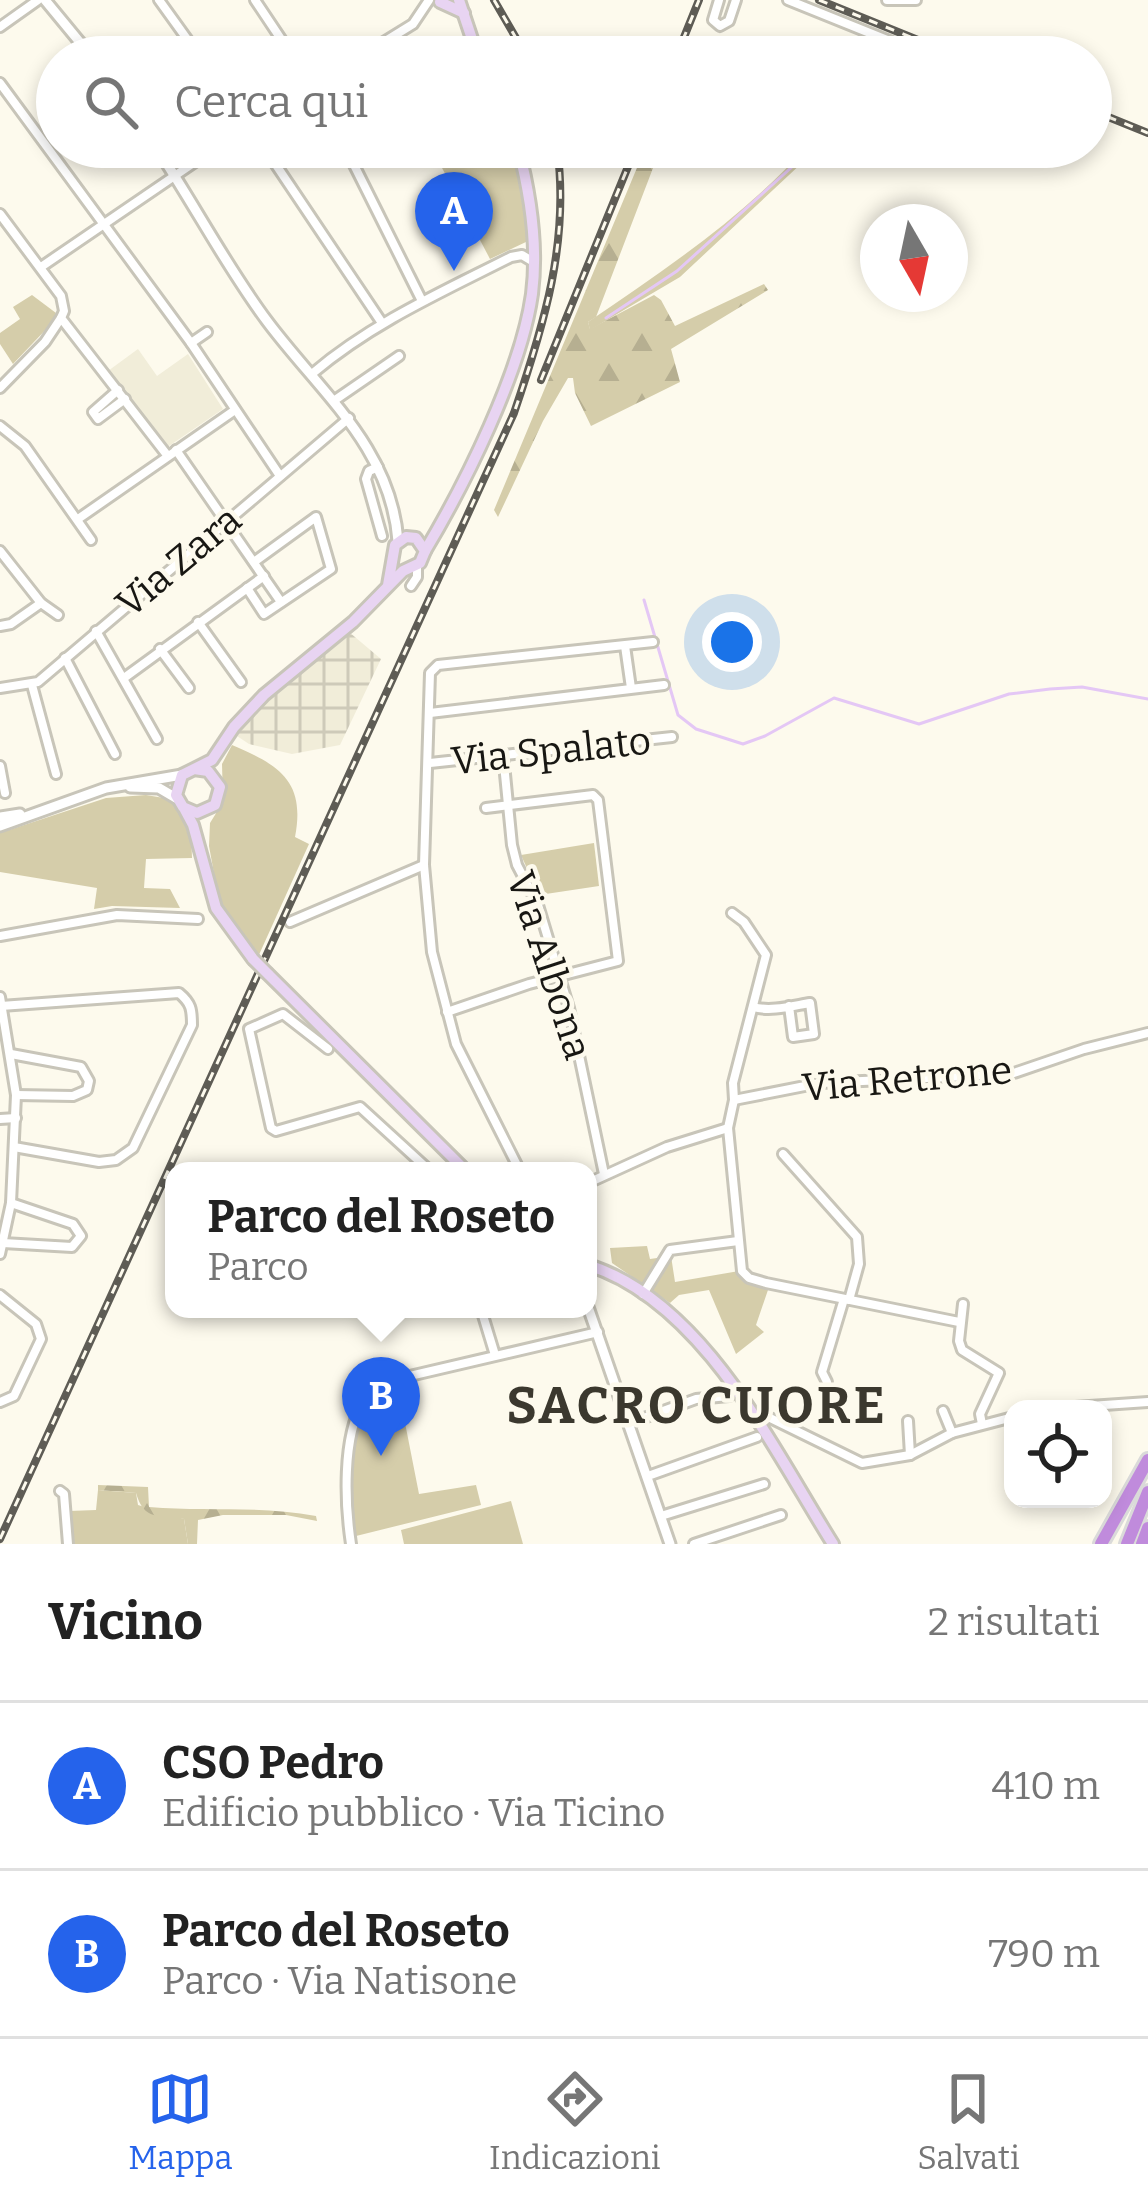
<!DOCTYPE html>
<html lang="it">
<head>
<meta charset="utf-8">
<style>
  :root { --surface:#fff; --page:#f2f2f2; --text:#222; --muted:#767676; --line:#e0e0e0; --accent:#2563eb }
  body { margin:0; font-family:Bitter,serif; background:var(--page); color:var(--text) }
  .controls { position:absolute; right:36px; bottom:36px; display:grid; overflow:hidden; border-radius:24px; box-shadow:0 6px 18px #0003 }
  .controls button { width:108px; height:108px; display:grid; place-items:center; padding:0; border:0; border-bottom:3px solid var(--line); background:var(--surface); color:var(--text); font:60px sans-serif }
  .compass { position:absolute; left:860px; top:204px; width:108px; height:108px; border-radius:50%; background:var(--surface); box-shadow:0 6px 18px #0003; rotate:171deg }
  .you { position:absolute; left:732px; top:642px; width:42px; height:42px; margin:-30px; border:9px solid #fff; border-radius:50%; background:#1a73e8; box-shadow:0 0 0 18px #1a73e833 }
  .badge { display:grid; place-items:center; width:78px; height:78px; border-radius:50%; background:var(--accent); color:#fff; font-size:39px; font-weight:700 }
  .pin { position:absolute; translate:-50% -99px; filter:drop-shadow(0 3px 6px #0008) }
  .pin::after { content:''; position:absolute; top:63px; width:42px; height:36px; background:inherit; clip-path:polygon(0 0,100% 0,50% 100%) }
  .popup { position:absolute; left:165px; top:1162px; width:432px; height:156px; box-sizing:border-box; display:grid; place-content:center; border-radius:24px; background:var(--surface); filter:drop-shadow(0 3px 9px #0005); font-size:39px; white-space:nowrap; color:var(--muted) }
  .popup b { font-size:45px; color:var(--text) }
  .popup::after { content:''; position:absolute; left:50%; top:100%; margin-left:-24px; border:24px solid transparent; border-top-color:var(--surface) }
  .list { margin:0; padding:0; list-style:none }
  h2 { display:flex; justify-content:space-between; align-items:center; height:156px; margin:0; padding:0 48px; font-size:51px }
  h2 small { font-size:39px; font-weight:400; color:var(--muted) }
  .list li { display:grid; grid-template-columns:78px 1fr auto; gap:36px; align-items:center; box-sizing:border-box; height:168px; padding:0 48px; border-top:3px solid var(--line) }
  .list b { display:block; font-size:45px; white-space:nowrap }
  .list p { margin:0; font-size:39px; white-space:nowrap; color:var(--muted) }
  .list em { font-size:39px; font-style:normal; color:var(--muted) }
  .icon { flex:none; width:66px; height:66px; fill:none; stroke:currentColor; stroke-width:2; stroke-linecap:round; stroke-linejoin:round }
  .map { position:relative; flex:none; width:1148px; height:1544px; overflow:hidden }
  .search { position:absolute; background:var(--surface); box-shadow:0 6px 18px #0003; left:36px; right:36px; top:36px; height:132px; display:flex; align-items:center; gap:30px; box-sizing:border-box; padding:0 42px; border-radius:66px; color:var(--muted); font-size:45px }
  .sheet { height:492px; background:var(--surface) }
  nav { display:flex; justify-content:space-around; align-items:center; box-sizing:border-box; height:168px; border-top:3px solid var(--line); background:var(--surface); font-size:33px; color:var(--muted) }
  nav a { display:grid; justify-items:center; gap:6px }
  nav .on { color:var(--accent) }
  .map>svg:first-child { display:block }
  .built { fill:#f1edd9 }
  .industrial { fill:url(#industrial-grid) }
  .green { fill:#d5cdaa }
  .forest { fill:url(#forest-firs) }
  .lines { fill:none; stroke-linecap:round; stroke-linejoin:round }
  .stream { stroke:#e4c7f5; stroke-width:3 }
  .minor-casing { stroke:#c8c5b9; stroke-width:14 }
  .tertiary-casing { stroke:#c8c5b9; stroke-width:15 }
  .secondary-casing { stroke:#c8c5b9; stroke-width:16 }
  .trunk-casing { stroke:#dadad9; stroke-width:18 }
  .minor { stroke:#fff; stroke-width:8 }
  .tertiary { stroke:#fff; stroke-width:9 }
  .secondary { stroke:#e8d4f2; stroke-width:10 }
  .trunk { stroke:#c08bdc; stroke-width:12 }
  .rail-casing { stroke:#5e5c55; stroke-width:8 }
  .rail { stroke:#fdfaed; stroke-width:3; stroke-dasharray:9; stroke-linecap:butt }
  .secondary-bridge-casing { stroke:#c8c5b9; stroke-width:16; stroke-linecap:butt }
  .secondary-bridge { stroke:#e8d4f2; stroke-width:10 }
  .labels { text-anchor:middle; stroke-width:9; stroke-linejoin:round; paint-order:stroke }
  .street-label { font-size:39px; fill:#181713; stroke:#fdfaed }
  .district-label { font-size:51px; font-weight:bold; letter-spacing:3px; fill:#3b382e; stroke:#fdfaed }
</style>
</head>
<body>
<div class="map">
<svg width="1148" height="1544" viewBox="0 0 1148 1544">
  <defs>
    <pattern id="industrial-grid" width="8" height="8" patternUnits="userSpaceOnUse" patternTransform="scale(3)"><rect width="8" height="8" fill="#f1edd9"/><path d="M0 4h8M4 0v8" fill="none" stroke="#cecab9"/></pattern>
    <pattern id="forest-firs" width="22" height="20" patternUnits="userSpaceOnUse" patternTransform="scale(3)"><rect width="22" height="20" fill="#d5cdaa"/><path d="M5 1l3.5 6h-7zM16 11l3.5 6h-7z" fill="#b6af91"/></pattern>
  </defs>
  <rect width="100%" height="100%" fill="#fdfaed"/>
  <path class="built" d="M138 349 157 376 188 354 223 409 166 448 108 371Z"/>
  <path class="industrial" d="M349 632 381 659 340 745 292 754 249 744 237 736 246 722 277 691Z"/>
  <g class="green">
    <path d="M431 147H514L528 241 490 259Z"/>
    <path d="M806 147H819L680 277 590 330 588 322C662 272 746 215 806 147Z"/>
    <path d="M32 295 56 313 53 322 13 364 0 344V333L20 319 13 307Z"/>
    <path d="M232 745C278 765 306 780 295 837L309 844 258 957 219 901 209 846 210 823 223 802 222 764Z"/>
    <path d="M146 795 170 799 191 832 192 858 146 859 144 888 170 889 180 908 112 906 94 909 97 888 0 872V833L106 798Z"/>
    <path d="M594 843 599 886 539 895 521 855Z"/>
    <path d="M647 1246 650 1259 671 1256 675 1282 739 1271 746 1283 769 1287 756 1325 764 1332 736 1354 709 1290 679 1295 670 1303 612 1263 610 1248Z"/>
    <path d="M396 1377 419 1494 476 1485 481 1505 352 1537C349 1499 343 1435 365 1402 372 1393 386 1385 396 1377Z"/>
    <path d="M98 1490 136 1493 138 1505 184 1519 188 1544H68L69 1511 96 1510Z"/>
    <path d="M511 1501 523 1544H404L401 1530Z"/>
  </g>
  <g class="forest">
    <path d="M644 151 658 155 596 317 588 322 590 329 654 295 661 300 675 326 764 284 768 290 671 349 680 382 591 426 575 393 573 378H568L543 421 498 517 494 510Z"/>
    <path d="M98 1485 148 1487 149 1507C206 1512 259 1505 316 1516L317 1521 286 1515H223L198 1520 197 1544H188L184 1519C159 1515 144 1521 136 1493L98 1490Z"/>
  </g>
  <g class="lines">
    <g class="stream">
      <path d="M878 57 884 48"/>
      <path d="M606 318 677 271 814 147"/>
      <path d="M644 600 678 715 696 729 743 744 765 736 834 698 919 724 1009 694 1050 689 1082 687 1148 699"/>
    </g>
    <g class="minor-casing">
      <g id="minor">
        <path d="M159 0 200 57"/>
        <path d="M255 0 293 57"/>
        <path d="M719 0 713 20 720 26 729 21 736 0"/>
        <path d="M788 0 907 48 916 57"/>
        <path d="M887 0H916"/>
        <path d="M0 27 38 0"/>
        <path d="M381 55 379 45 413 24 429 0"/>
        <path d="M0 83 191 343 280 476"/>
        <path d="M264 147 382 323"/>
        <path d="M345 147 422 301"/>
        <path d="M0 214 61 296 64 311 61 318 167 455"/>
        <path d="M41 267 217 147"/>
        <path d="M191 343 207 332"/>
        <path d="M313 373C372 323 442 292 511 257L522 255 532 261"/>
        <path d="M0 388 45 342 61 318"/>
        <path d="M118 390 93 412 98 419 125 399"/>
        <path d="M335 400 399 356"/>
        <path d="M0 426 25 446 91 540"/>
        <path d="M176 450 281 602"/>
        <path d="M378 467 369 471 366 479 382 536"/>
        <path d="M78 519 235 410"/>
        <path d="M0 551 41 603 58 615"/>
        <path d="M411 586 417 577V565"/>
        <path d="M247 588 264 614 331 569 316 517 254 562"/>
        <path d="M198 622 241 682"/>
        <path d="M0 626 11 624 41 603"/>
        <path d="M96 631 157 739"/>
        <path d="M625 646 631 688"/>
        <path d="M160 649 189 688"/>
        <path d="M65 658 115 754"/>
        <path d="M124 678 264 576"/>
        <path d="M32 685 56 774"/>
        <path d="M0 688 38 682 349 418"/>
        <path d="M430 713 664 685"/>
        <path d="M503 754 512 845 517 865 538 905 569 1008 604 1174"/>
        <path d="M430 763 672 737"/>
        <path d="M0 766 5 793"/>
        <path d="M732 913 744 922 766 955 733 1083 734 1100 728 1128 742 1271 749 1278 766 1283 959 1322"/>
        <path d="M290 922 424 865"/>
        <path d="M0 936 117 915 198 919"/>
        <path d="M0 997 16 1095 11 1203 0 1254"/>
        <path d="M1 1006 179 993C191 1003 192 1009 192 1025L133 1148 116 1160 99 1162 14 1147"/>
        <path d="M753 1007C771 1012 792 1006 810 1003L814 1034 793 1037 789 1006"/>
        <path d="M447 1012 529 984 618 961 598 800 593 795 486 808"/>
        <path d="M328 1049 283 1014 249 1029 271 1128 276 1131 360 1107 430 1171"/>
        <path d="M11 1054 81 1067 89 1081 87 1090 73 1096 16 1095"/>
        <path d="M734 1100 820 1083 1011 1074 1084 1049 1148 1033"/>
        <path d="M0 1119 16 1118"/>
        <path d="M783 1154 857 1237 859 1264 849 1300"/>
        <path d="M520 1171 456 1044 432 952 424 865 430 673 438 665 653 642"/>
        <path d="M588 1183 667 1147 728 1128"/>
        <path d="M3 1243 72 1247 81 1236 73 1224 11 1203"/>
        <path d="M643 1294 670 1250 738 1241"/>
        <path d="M0 1295 36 1324 41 1339 14 1396 0 1402"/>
        <path d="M963 1304 959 1341 962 1350 999 1373 980 1414 982 1424"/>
        <path d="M481 1309 495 1355"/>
        <path d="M827 1382 822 1372 844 1299"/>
        <path d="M1046 1409 1148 1402"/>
        <path d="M943 1411 952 1433"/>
        <path d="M753 1418 764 1415 862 1463 910 1455 952 1433 1013 1417"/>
        <path d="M908 1421 910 1455"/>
        <path d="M630 1423 696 1399 729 1396"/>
        <path d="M648 1476 757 1437"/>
        <path d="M60 1491 64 1494 68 1544"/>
        <path d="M661 1516 764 1484"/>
        <path d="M351 1544C345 1504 342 1438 363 1402 368 1395 377 1388 384 1382L598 1332"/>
        <path d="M694 1544 781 1515"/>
      </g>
    </g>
    <g class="tertiary-casing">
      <g id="tertiary">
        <path d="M45 0 92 57"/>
        <path d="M156 147C194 204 226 266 267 321 319 391 391 447 398 541"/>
        <path d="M130 787 159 788 176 798"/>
        <path d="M0 817 20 814"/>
        <path d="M0 826 106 788 182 775"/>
        <path d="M588 1307 670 1544"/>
      </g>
    </g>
    <g class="secondary-casing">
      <g id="secondary">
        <path d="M459 0 478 57"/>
        <path d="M440 2 464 13"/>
        <path d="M425 551C465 484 521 372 532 294 538 247 530 193 518 147"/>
        <path d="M194 769 208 771 220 787 215 805 197 813 183 807 176 795 182 775 212 760 234 727 264 695 353 622 403 571 420 563 425 551 416 538 406 537 395 545 388 585"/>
        <path d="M185 810 193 825 216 908 253 959"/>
        <path d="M268 974 466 1171"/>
        <path d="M588 1265C703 1301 773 1449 833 1544"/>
      </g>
    </g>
    <g class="trunk-casing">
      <g id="trunk">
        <path d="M1101 1544 1148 1460"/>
        <path d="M1127 1544 1148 1492"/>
        <path d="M1142 1544 1148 1528"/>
      </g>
    </g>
    <use href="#minor" class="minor"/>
    <use href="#tertiary" class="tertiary"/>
    <use href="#secondary" class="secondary"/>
    <use href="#trunk" class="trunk"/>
    <g class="rail-casing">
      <g id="rail">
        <path d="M494 0 527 57"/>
        <path d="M819 0 960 57"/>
        <path d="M676 57 699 0"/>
        <path d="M1091 110 1148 133"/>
        <path d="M541 380 636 147"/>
        <path d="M0 1539 514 413C544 325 570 241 557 147"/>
      </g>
    </g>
    <use href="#rail" class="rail"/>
    <g class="secondary-bridge-casing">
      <path id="secondary-bridge" d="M253 959 268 974"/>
    </g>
    <use href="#secondary-bridge" class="secondary-bridge"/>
  </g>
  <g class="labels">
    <g class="street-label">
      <text transform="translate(178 561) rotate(-40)" y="14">Via Zara</text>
      <text transform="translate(551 750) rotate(-6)" y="14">Via Spalato</text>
      <text transform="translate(550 965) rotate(72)" y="14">Via Albona</text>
      <text transform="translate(907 1078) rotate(-5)" y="14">Via Retrone</text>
    </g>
    <g class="district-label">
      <text x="697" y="1423">SACRO CUORE</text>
    </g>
  </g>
</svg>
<div class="controls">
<button><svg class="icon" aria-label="locate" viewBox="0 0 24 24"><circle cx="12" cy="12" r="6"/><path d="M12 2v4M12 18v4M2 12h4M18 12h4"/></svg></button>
</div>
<svg class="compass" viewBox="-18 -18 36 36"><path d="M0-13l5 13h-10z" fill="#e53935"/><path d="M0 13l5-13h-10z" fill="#767676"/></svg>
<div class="you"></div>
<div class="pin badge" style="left:454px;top:271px">A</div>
<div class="pin badge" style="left:381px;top:1456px">B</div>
<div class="popup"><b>Parco del Roseto</b>Parco</div>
<div class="search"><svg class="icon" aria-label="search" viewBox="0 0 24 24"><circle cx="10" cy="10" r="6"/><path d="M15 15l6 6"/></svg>Cerca qui</div>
</div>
<section class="sheet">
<h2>Vicino<small>2 risultati</small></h2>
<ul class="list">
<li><span class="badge">A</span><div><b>CSO Pedro</b><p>Edificio pubblico · Via Ticino</p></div><em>410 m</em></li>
<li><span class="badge">B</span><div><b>Parco del Roseto</b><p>Parco · Via Natisone</p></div><em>790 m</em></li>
</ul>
</section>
<nav>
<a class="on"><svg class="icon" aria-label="map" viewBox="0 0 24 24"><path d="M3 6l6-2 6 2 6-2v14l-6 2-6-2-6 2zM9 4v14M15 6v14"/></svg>Mappa</a>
<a><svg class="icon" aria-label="directions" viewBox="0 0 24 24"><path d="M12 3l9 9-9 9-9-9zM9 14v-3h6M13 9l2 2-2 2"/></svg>Indicazioni</a>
<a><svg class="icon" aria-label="saved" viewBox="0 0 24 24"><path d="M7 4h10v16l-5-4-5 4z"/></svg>Salvati</a>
</nav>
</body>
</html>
